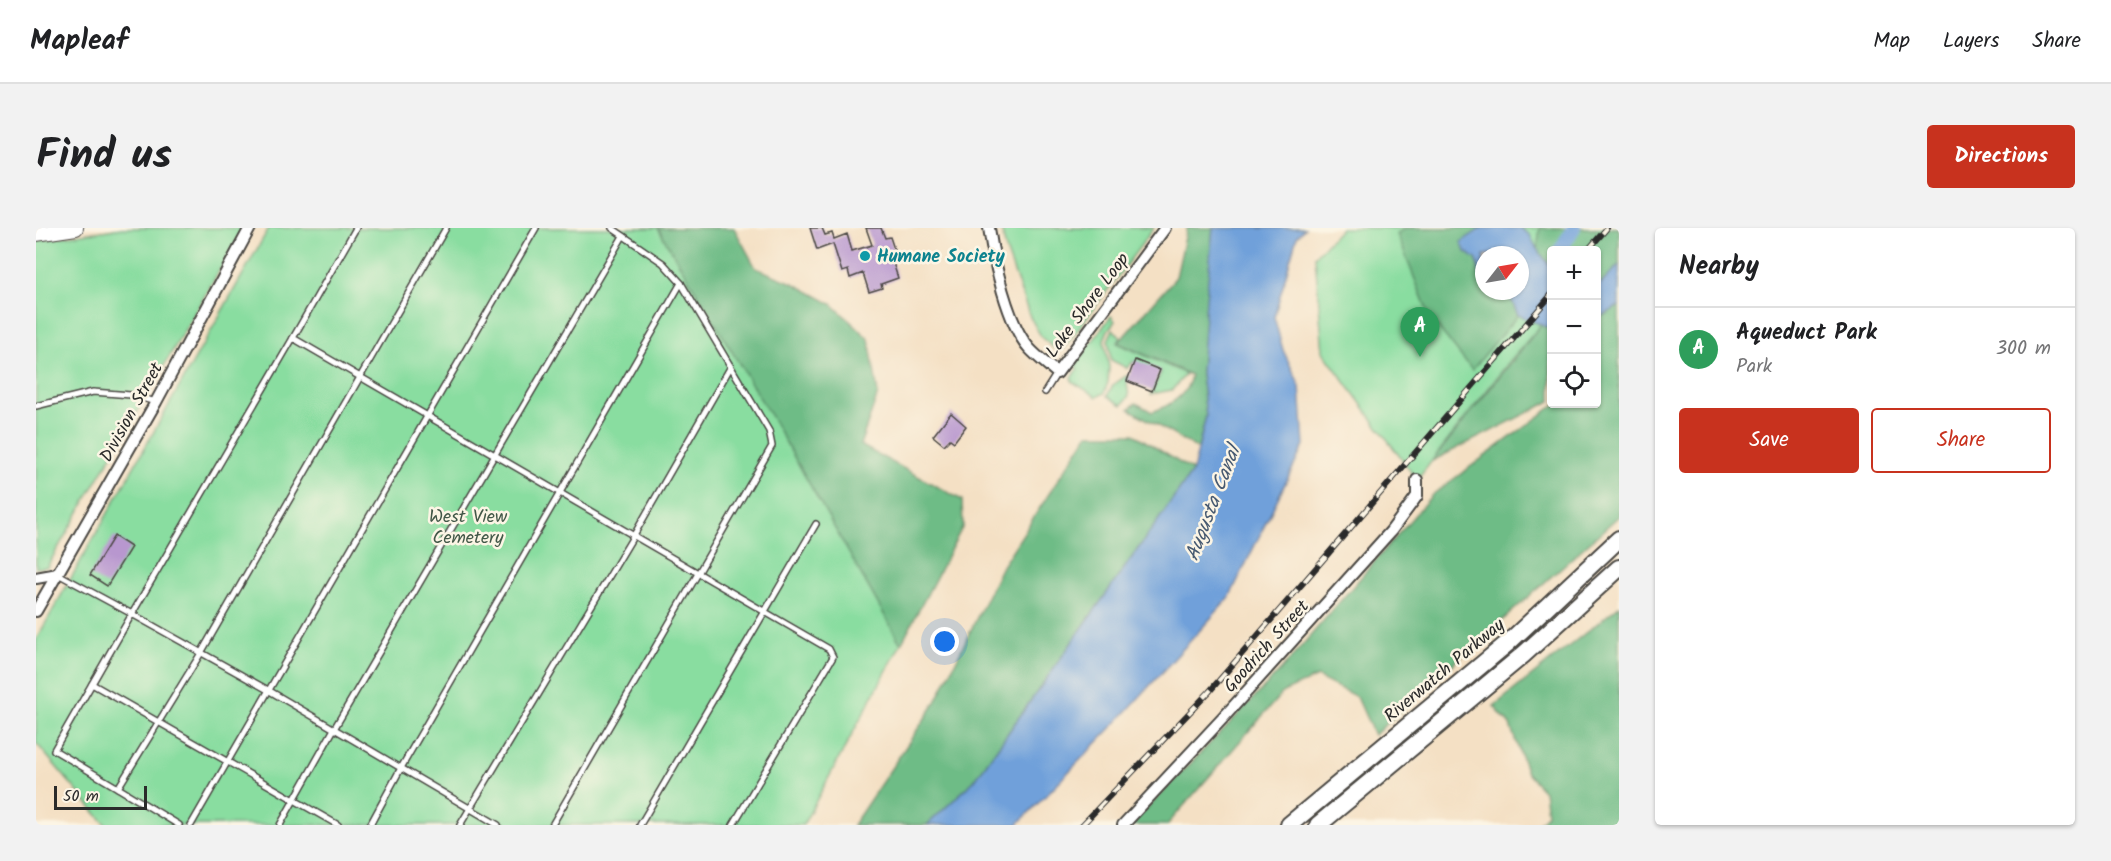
<!DOCTYPE html>
<html lang="en">
<head>
<meta charset="utf-8">
<style>
  :root { --surface:#fff; --page:#f2f2f2; --text:#202124; --muted:#757577; --line:#e0e0e0; --accent:#c8321e }
  body { margin:0; font-family:Kalam,sans-serif; background:var(--page); color:var(--text) }
  .controls { position:absolute; right:18px; top:18px; display:grid; overflow:hidden; border-radius:6px; box-shadow:0 2px 4px #0004 }
  .controls button { width:54px; height:54px; display:grid; place-items:center; padding:0; border:0; border-bottom:2px solid var(--line); background:var(--surface); color:var(--text); font:30px sans-serif }
  .compass { position:absolute; left:1439px; top:18px; width:54px; height:54px; border-radius:50%; background:var(--surface); box-shadow:0 2px 4px #0004; rotate:59deg }
  .scale { position:absolute; left:18px; bottom:15px; width:93px; box-sizing:border-box; padding-left:6px; border:3px solid #2b2b2b; border-top:0; font-size:16px; line-height:21px; white-space:nowrap; color:#2b2b2b; -webkit-text-stroke:4px #fcf5e5; paint-order:stroke }
  .you { position:absolute; left:909px; top:414px; width:21px; height:21px; margin:-15px; border:4px solid #fff; border-radius:50%; background:#1a73e8; box-shadow:0 0 0 9px #1a73e833 }
  .badge { display:grid; place-items:center; width:39px; height:39px; border-radius:50%; background:var(--accent); color:#fff; font-size:20px; font-weight:700 }
  .pin { position:absolute; translate:-50% -50px; filter:drop-shadow(0 2px 3px #0008) }
  .pin::after { content:''; position:absolute; top:32px; width:21px; height:18px; background:inherit; clip-path:polygon(0 0,100% 0,50% 100%) }
  .list { margin:0; padding:0; list-style:none }
  h2 { display:flex; justify-content:space-between; align-items:center; height:78px; margin:0; padding:0 24px; font-size:26px }
  h2 small { font-size:20px; font-weight:400; color:var(--muted) }
  .list li { display:grid; grid-template-columns:39px 1fr auto; gap:18px; align-items:center; box-sizing:border-box; height:84px; padding:0 24px; border-top:2px solid var(--line) }
  .list b { display:block; font-size:22px; white-space:nowrap }
  .list p { margin:0; font-size:20px; white-space:nowrap; color:var(--muted) }
  .list em { font-size:20px; font-style:normal; color:var(--muted) }
  .actions { display:flex; gap:12px; padding:18px 24px }
  .actions a { flex:1; padding:14px 0; border:2px solid var(--accent); border-radius:6px; text-align:center; font-size:21px; color:var(--accent) }
  .actions .main { background:var(--accent); color:#fff }
  .icon { flex:none; width:33px; height:33px; fill:none; stroke:currentColor; stroke-width:2; stroke-linecap:round; stroke-linejoin:round }
  .map { position:relative; flex:none; width:1583px; height:597px; overflow:hidden; border-radius:6px }
  header { display:flex; align-items:center; gap:36px; box-sizing:border-box; height:84px; padding:0 30px; background:var(--surface); border-bottom:2px solid var(--line) }
  header strong { font-size:28px }
  nav { display:flex; gap:33px; margin-inline-start:auto; font-size:21px }
  .intro { display:flex; align-items:center; justify-content:space-between; box-sizing:border-box; height:144px; padding:0 36px }
  h1 { margin:0; font-size:42px }
  .button { padding:15px 27px; border-radius:6px; background:var(--accent); color:#fff; font-size:21px; font-weight:700 }
  main { display:flex; gap:36px; padding:0 36px }
  aside { flex:1; background:var(--surface); border-radius:6px; box-shadow:0 2px 4px #0004 }
  .map>svg:first-child { display:block }
  .green { fill:#89dda0; stroke:#5a8466; stroke-width:1.5; fill-rule:evenodd }
  .forest { fill:#6ebc86; stroke:#4c7458; stroke-width:1.5 }
  .water { fill:#70a0da; stroke:#4e6682; stroke-width:1.5 }
  .lines { fill:none; stroke-linecap:round; stroke-linejoin:round }
  .canal { stroke:#70a0da; stroke-width:14 }
  .building { fill:#b897cf }
  .service-casing { stroke:#494642; stroke-width:8 }
  .minor-casing { stroke:#494642; stroke-width:14 }
  .tertiary-casing { stroke:#494642; stroke-width:16 }
  .primary-casing { stroke:#494642; stroke-width:20 }
  .service { stroke:#fff; stroke-width:5 }
  .minor { stroke:#fff; stroke-width:10 }
  .tertiary { stroke:#fff; stroke-width:14 }
  .primary { stroke:#fff; stroke-width:16 }
  .rail-casing { stroke:#2b2b2b; stroke-width:6 }
  .rail { stroke:#fcf5e5; stroke-width:4; stroke-dasharray:11; stroke-linecap:butt }
  .culture-dot { fill:#0f9aa8; stroke:#fcf5e5; stroke-width:2 }
  .labels { text-anchor:middle; stroke-width:5; stroke-linejoin:round; paint-order:stroke }
  .culture-label { font-size:18px; font-weight:bold; fill:#0d838f; stroke:#fcf5e5; text-anchor:start }
  .street-label { font-size:18px; fill:#2b2b2b; stroke:#fcf5e5 }
  .park-label { font-size:18px; fill:#425848; stroke:#fcf5e5 }
  .water-label { font-size:20px; font-style:italic; fill:#475a71; stroke:#fcf5e5 }
</style>
</head>
<body>
<header>
<strong>Mapleaf</strong>
<nav><a>Map</a><a>Layers</a><a>Share</a></nav>
</header>
<div class="intro"><h1>Find us</h1><a class="button">Directions</a></div>
<main>
<div class="map">
<svg width="1583" height="597" viewBox="0 0 1583 597">
  <rect width="100%" height="100%" fill="#fcf5e5"/>
  <filter id="ink" filterUnits="userSpaceOnUse"><feTurbulence type="fractalNoise" baseFrequency=".0167" numOctaves="2"/><feDisplacementMap in="SourceGraphic" scale="12" xChannelSelector="R" yChannelSelector="G"/><feConvolveMatrix kernelMatrix="1 2 1 2 8 2 1 2 1" color-interpolation-filters="sRGB"/></filter>
  <filter id="wash" filterUnits="userSpaceOnUse"><feTurbulence type="fractalNoise" baseFrequency=".008" numOctaves="4" result="noise"/><feDisplacementMap in="SourceGraphic" scale="24" xChannelSelector="R" yChannelSelector="G"/><feGaussianBlur stdDeviation="1.35" result="paint"/><feColorMatrix in="noise" values="0 0 0 0 0 0 0 0 0 0 0 0 0 0 0 0 0 1.4 0 .05"/><feComposite in="paint" operator="in"/></filter>
  <g filter="url(#wash)">
    <rect width="100%" height="100%" fill="#f4e0c4"/>
    <g class="green">
      <path d="M86 0H208L11 339 0 340V13Z"/>
      <path d="M233 0H622L728 176 865 416 767 597H70L0 515V412Z"/>
      <path d="M965 0H1118L1028 120 1019 121 1006 110 994 89 970 22Z"/>
      <path d="M1305 0H1583L1560 22H1516L1515 85 1473 134 1381 252 1287 124 1279 28ZM1448 27H1484V63H1448Z"/>
      <path d="M1075 88 1079 93 1072 102 1068 112 1073 139 1072 154 1068 165 1061 169 1037 154 1035 150 1042 140 1039 137Z"/>
      <path d="M1077 101 1085 110 1081 115 1150 146 1136 162 1115 166 1125 144 1097 134 1091 140 1075 132 1072 112Z"/>
      <path d="M1090 148 1094 149 1091 156 1093 168 1086 177 1071 168 1077 157Z"/>
    </g>
    <g class="forest">
      <path d="M622 0H698L720 40 759 56 796 76 833 111 842 166 824 217 926 272 927 298 865 416 737 192Z"/>
      <path d="M1151 0H1177L1165 145 1170 188 1162 221 1093 181 1100 175 1116 184C1135 177 1152 167 1155 147L1082 115 1140 49Z"/>
      <path d="M1369 0H1446L1426 14 1441 32 1444 47 1448 50V63H1469L1474 69 1482 87 1436 142 1394 89 1361 6Z"/>
      <path d="M1504 0H1583V37L1566 55H1561L1560 22H1516L1515 39 1501 21Z"/>
      <path d="M1583 78V288L1338 507 1321 469 1281 449 1247 464 1131 597H1095L1244 443 1396 267 1520 176H1560L1561 91Z"/>
      <path d="M1505 97 1515 101V173L1396 233Z"/>
      <path d="M1052 206H1098L1157 243 938 553 891 597H817L900 474 966 338Z"/>
      <path d="M1583 378V597H1501L1511 586 1508 563 1491 545 1474 497 1458 478Z"/>
    </g>
    <g class="water">
      <path d="M1177 0H1269L1261 8 1238 89 1247 122 1264 158 1268 217 1193 370 1081 494 981 597H891L938 553 1157 243 1170 188 1165 145 1170 71Z"/>
      <path d="M1446 0H1484L1494 7 1501 21 1515 39V101L1482 87 1474 69 1469 63H1484V27H1448V50L1444 48 1441 32 1429 23 1425 14Z"/>
      <path d="M1583 37V78L1561 91V55H1566Z"/>
    </g>
    <g class="lines">
      <path class="canal" d="M1524 22 1538 0"/>
    </g>
    <g id="blocks">
      <g class="building">
        <path d="M774 0H786L789 7 796 5 798 11 811 6 816 23 836 17 830 0H845L849 10 854 9 860 27 855 29 862 50 845 56 846 60 833 64 827 45 814 50 812 42 806 44 797 16 781 22Z"/>
        <path d="M1099 132 1124 142 1116 163 1091 153Z"/>
        <path d="M915 185 930 198 918 214 914 211 908 217 897 208Z"/>
        <path d="M78 308 95 319 71 358 54 347Z"/>
      </g>
    </g>
  </g>
  <g filter="url(#ink)">
    <use href="#blocks" fill-opacity="0" stroke="#494642" stroke-width="1.5"/>
    <g class="lines">
      <g class="service-casing">
        <g id="service">
          <path d="M320 0 257 110 793 421 797 429 697 597"/>
          <path d="M257 110 96 386 232 462 462 597"/>
          <path d="M1009 164 1021 145"/>
          <path d="M0 178 57 164 95 167 120 174"/>
          <path d="M22 346 96 386 18 522 82 560"/>
          <path d="M56 456 302 597"/>
          <path d="M143 597 82 560 165 425 410 0"/>
          <path d="M155 597 500 0"/>
          <path d="M244 597 298 501 587 8"/>
          <path d="M334 597 365 540 645 55"/>
          <path d="M424 597 598 307 694 140"/>
          <path d="M516 597 736 218 733 203 645 55 627 35 576 0"/>
          <path d="M604 597 780 296"/>
        </g>
      </g>
      <g class="minor-casing">
        <g id="minor">
          <path d="M953 0C958 33 971 95 993 120 1001 129 1012 137 1021 145L1129 0"/>
          <path d="M0 350 22 346"/>
          <path d="M0 383 120 174 214 0"/>
          <path d="M1087 597 1187 490 1355 303 1381 268V252"/>
        </g>
      </g>
      <g class="tertiary-casing">
        <path id="tertiary" d="M0 6 40 0"/>
      </g>
      <g class="primary-casing">
        <g id="primary">
          <path d="M1253 597 1473 414 1583 311"/>
          <path d="M1282 597 1487 427 1583 340"/>
        </g>
      </g>
      <use href="#service" class="service"/>
      <use href="#minor" class="minor"/>
      <use href="#tertiary" class="tertiary"/>
      <use href="#primary" class="primary"/>
      <g class="rail-casing">
        <g id="rail">
          <path d="M1552 22 1571 0"/>
          <path d="M1046 597 1173 464 1516 66"/>
        </g>
      </g>
      <use href="#rail" class="rail"/>
    </g>
  </g>
  <circle class="culture-dot" cx="829" cy="28" r="6"/>
  <g class="labels">
    <g class="culture-label">
      <text x="841" y="34">Humane Society</text>
    </g>
    <g class="street-label">
      <text transform="translate(1051 77) rotate(-53)" y="6">Lake Shore Loop</text>
      <text transform="translate(95 184) rotate(-61)" y="6">Division Street</text>
      <text transform="translate(1230 418) rotate(-48)" y="6">Goodrich Street</text>
      <text transform="translate(1408 442) rotate(-40)" y="6">Riverwatch Parkway</text>
    </g>
    <g class="park-label">
      <text x="432" y="294">West View<tspan x="432" dy="21">Cemetery</tspan></text>
    </g>
    <g class="water-label">
      <text transform="translate(1176 275) rotate(-69)" y="7">Augusta Canal</text>
    </g>
  </g>
</svg>
<div class="controls">
<button>+</button>
<button>−</button>
<button><svg class="icon" aria-label="locate" viewBox="0 0 24 24"><circle cx="12" cy="12" r="6"/><path d="M12 2v4M12 18v4M2 12h4M18 12h4"/></svg></button>
</div>
<svg class="compass" viewBox="-18 -18 36 36"><path d="M0-13l5 13h-10z" fill="#e53935"/><path d="M0 13l5-13h-10z" fill="#757577"/></svg>
<div class="scale">50 m</div>
<div class="you"></div>
<div class="pin badge" style="left:1384px;top:129px;background:#2e9e5b">A</div>
</div>
<aside>
<h2>Nearby<small></small></h2>
<ul class="list">
<li><span class="badge" style="background:#2e9e5b">A</span><div><b>Aqueduct Park</b><p>Park</p></div><em>300 m</em></li>
</ul>
<div class="actions"><a class="main">Save</a><a>Share</a></div>
</aside>
</main>
</body>
</html>
